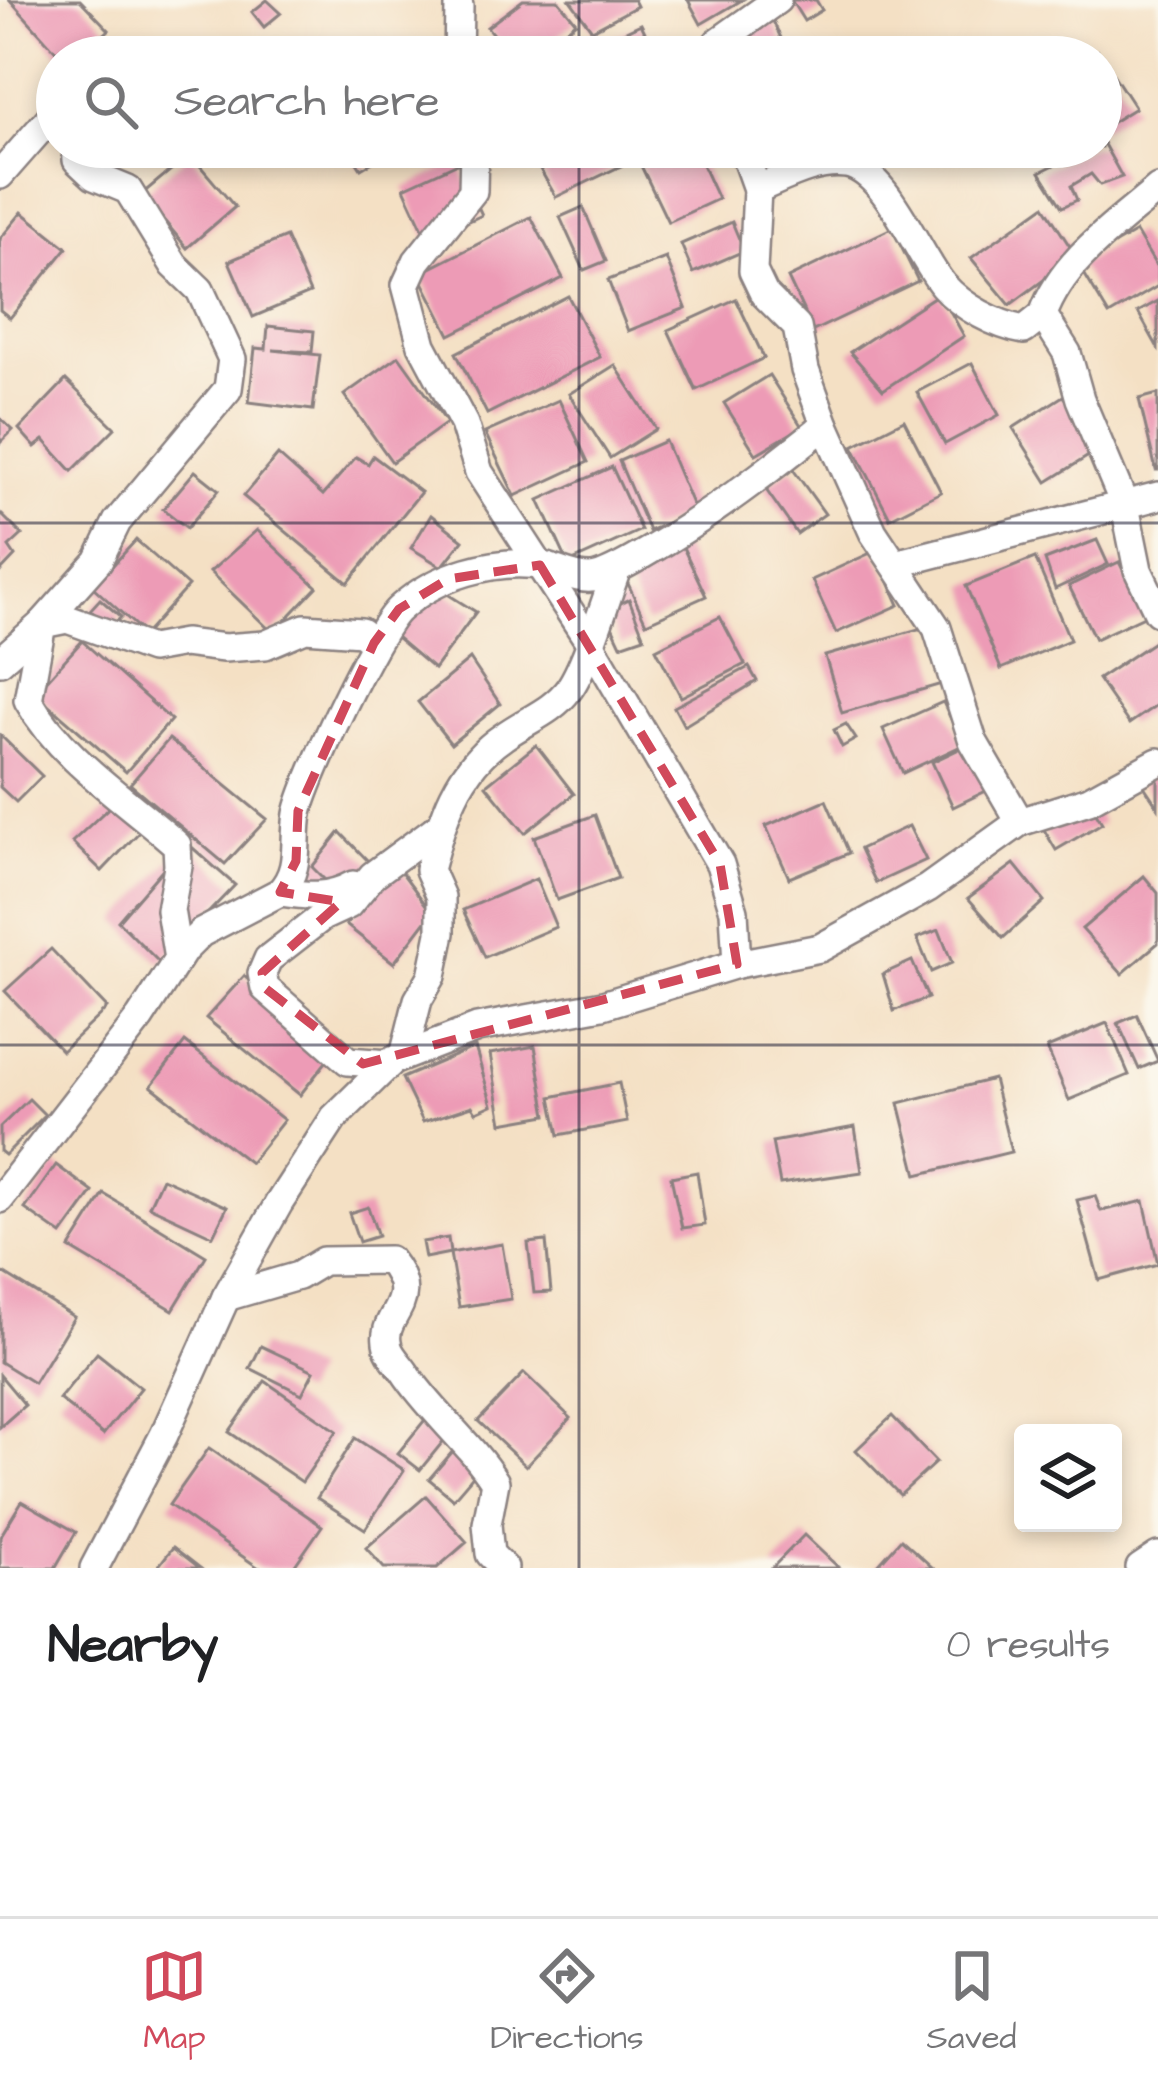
<!DOCTYPE html>
<html lang="en">
<head>
<meta charset="utf-8">
<style>
  :root { --surface:#fff; --page:#f6f6f6; --text:#202124; --muted:#757577; --line:#e0e0e0; --accent:#d1495b }
  body { margin:0; font-family:"Architects Daughter",sans-serif; background:var(--page); color:var(--text) }
  .controls { position:absolute; right:36px; bottom:36px; display:grid; overflow:hidden; border-radius:12px; box-shadow:0 6px 18px #0003 }
  .controls button { width:108px; height:108px; display:grid; place-items:center; padding:0; border:0; border-bottom:3px solid var(--line); background:var(--surface); color:var(--text); font:60px sans-serif }
  .list { margin:0; padding:0; list-style:none }
  h2 { display:flex; justify-content:space-between; align-items:center; height:156px; margin:0; padding:0 48px; font-size:51px }
  h2 small { font-size:39px; font-weight:400; color:var(--muted) }
  .icon { flex:none; width:66px; height:66px; fill:none; stroke:currentColor; stroke-width:2; stroke-linecap:round; stroke-linejoin:round }
  .map { position:relative; flex:none; width:1158px; height:1568px; overflow:hidden }
  .search { position:absolute; background:var(--surface); box-shadow:0 6px 18px #0003; left:36px; right:36px; top:36px; height:132px; display:flex; align-items:center; gap:30px; box-sizing:border-box; padding:0 42px; border-radius:66px; color:var(--muted); font-size:45px }
  .sheet { height:348px; background:var(--surface) }
  nav { display:flex; justify-content:space-around; align-items:center; box-sizing:border-box; height:168px; border-top:3px solid var(--line); background:var(--surface); font-size:33px; color:var(--muted) }
  nav a { display:grid; justify-items:center; gap:6px }
  nav .on { color:var(--accent) }
  .map>svg:first-child { display:block }
  .building { fill:#ed9bb6 }
  .lines { fill:none; stroke-linecap:round; stroke-linejoin:round }
  .minor-casing { stroke:#8b8180; stroke-width:32 }
  .minor { stroke:#fff; stroke-width:27 }
  .marked { fill:none; stroke:#d1495b; stroke-width:9; stroke-dasharray:24 15; stroke-linejoin:round }
  .grid { fill:none; stroke:#22223b; stroke-width:3; stroke-opacity:0.55 }
</style>
</head>
<body>
<div class="map">
<svg width="1158" height="1568" viewBox="0 0 1158 1568">
  <rect width="100%" height="100%" fill="#fbf7ec"/>
  <filter id="ink" filterUnits="userSpaceOnUse"><feTurbulence type="fractalNoise" baseFrequency=".00833" numOctaves="2"/><feDisplacementMap in="SourceGraphic" scale="24" xChannelSelector="R" yChannelSelector="G"/><feConvolveMatrix kernelMatrix="1 2 1 2 8 2 1 2 1" color-interpolation-filters="sRGB"/></filter>
  <filter id="wash" filterUnits="userSpaceOnUse"><feTurbulence type="fractalNoise" baseFrequency=".004" numOctaves="4" result="noise"/><feDisplacementMap in="SourceGraphic" scale="48" xChannelSelector="R" yChannelSelector="G"/><feGaussianBlur stdDeviation="2.7" result="paint"/><feColorMatrix in="noise" values="0 0 0 0 0 0 0 0 0 0 0 0 0 0 0 0 0 1.4 0 .05"/><feComposite in="paint" operator="in"/></filter>
  <g filter="url(#wash)">
    <rect width="100%" height="100%" fill="#f4e0c4"/>
    <g id="blocks">
      <g class="building">
        <path d="M10 0H80L109 30 79 57H61Z"/>
        <path d="M267 0 281 13 264 27 252 12Z"/>
        <path d="M523 0H558L576 22 531 57H511L487 27Z"/>
        <path d="M570 0H634L637 6 592 30Z"/>
        <path d="M688 0H742L701 24Z"/>
        <path d="M791 0H816L822 10 804 21Z"/>
        <path d="M773 21 788 53 780 57H731L724 44Z"/>
        <path d="M641 24 657 57H570Z"/>
        <path d="M1098 51 1135 108 1101 129V57H1088Z"/>
        <path d="M1101 139 1122 177 1100 185 1091 174 1071 186 1077 200 1062 207 1040 172 1091 147H1101Z"/>
        <path d="M347 147H398L361 169Z"/>
        <path d="M575 147H620L627 163 556 197 537 164Z"/>
        <path d="M632 147H694L718 199 668 222Z"/>
        <path d="M190 154 235 207 187 248 142 194Z"/>
        <path d="M458 163 482 215 428 240 404 188Z"/>
        <path d="M1044 206 1076 256 1010 305 971 258Z"/>
        <path d="M583 207 606 261 584 270 560 217Z"/>
        <path d="M22 212 67 248 10 318 0 310V239Z"/>
        <path d="M531 217 563 278 450 335 419 274Z"/>
        <path d="M732 222 744 251 693 273 681 244Z"/>
        <path d="M892 228 918 281 813 331 788 278Z"/>
        <path d="M1136 232 1158 269V286L1109 315 1079 265Z"/>
        <path d="M286 237 310 293 253 317 229 261Z"/>
        <path d="M666 258 686 308 628 331 608 280Z"/>
        <path d="M940 293 964 336 883 390 850 352Z"/>
        <path d="M568 296 600 357 487 414 456 353Z"/>
        <path d="M736 299 764 358 696 390 668 330Z"/>
        <path d="M1158 301V348L1138 312Z"/>
        <path d="M268 326 314 331 312 352 273 350 320 355 313 410 249 402 255 348 266 349Z"/>
        <path d="M399 356 447 423 392 462 344 395Z"/>
        <path d="M972 363 999 415 945 444 917 392Z"/>
        <path d="M615 365 656 429 610 458 569 394Z"/>
        <path d="M769 375 802 427 756 454 724 403Z"/>
        <path d="M66 380 115 428 72 471 44 440 35 447 19 429Z"/>
        <path d="M1158 394V470H1156L1139 399Z"/>
        <path d="M1063 396 1098 450 1047 482 1013 428Z"/>
        <path d="M559 400 588 462 515 496 485 433Z"/>
        <path d="M0 418 13 430 0 443Z"/>
        <path d="M904 420 941 492 890 518 853 446Z"/>
        <path d="M665 441 695 511 649 531 619 461Z"/>
        <path d="M278 455 323 495 356 457 368 464 373 456 421 492 348 583 243 496Z"/>
        <path d="M612 467 641 530 568 563 539 500Z"/>
        <path d="M792 468 825 514 797 534 764 487Z"/>
        <path d="M195 471 219 490 187 528 163 509Z"/>
        <path d="M0 513 22 535 9 547 15 556 0 572Z"/>
        <path d="M431 515 463 540 442 567 411 548Z"/>
        <path d="M257 530 317 587 273 633 210 572Z"/>
        <path d="M136 540 188 586 145 634 93 587Z"/>
        <path d="M1097 540 1108 564 1055 589 1045 560Z"/>
        <path d="M680 541 706 596 646 623 621 568Z"/>
        <path d="M875 551 899 605 836 633 812 580Z"/>
        <path d="M1035 558 1070 640 1001 669 966 586Z"/>
        <path d="M1119 562 1146 615 1095 639 1069 586Z"/>
        <path d="M441 590 476 612 434 669 390 632Z"/>
        <path d="M100 599 121 617 111 628 90 610Z"/>
        <path d="M629 599 644 637 621 645 605 611Z"/>
        <path d="M720 617 745 664 681 697 656 649Z"/>
        <path d="M925 627 942 684 842 713 825 656Z"/>
        <path d="M1158 639V704L1129 724 1098 679Z"/>
        <path d="M82 641 171 720 126 772 35 693Z"/>
        <path d="M470 659 500 704 451 744 418 702Z"/>
        <path d="M749 667 757 681 684 726 674 707Z"/>
        <path d="M943 702 963 745 903 773 883 729Z"/>
        <path d="M846 724 856 739 842 747 834 730Z"/>
        <path d="M0 735 42 776 16 802 0 787Z"/>
        <path d="M169 739 267 819 225 864 130 784Z"/>
        <path d="M970 744 992 788 953 807 932 762Z"/>
        <path d="M536 745 574 794 525 833 486 785Z"/>
        <path d="M1158 772V807L1142 783Z"/>
        <path d="M826 800 849 853 789 878 766 826Z"/>
        <path d="M116 801 146 825 102 871 72 842Z"/>
        <path d="M1089 801 1102 823 1056 850 1043 828Z"/>
        <path d="M595 815 618 878 557 900 534 837Z"/>
        <path d="M909 826 926 860 876 883 860 849Z"/>
        <path d="M340 832 371 864 343 898 312 867Z"/>
        <path d="M186 842 235 885 160 963 118 921Z"/>
        <path d="M1014 864 1044 901 1003 938 968 898Z"/>
        <path d="M397 866 432 913 394 963 346 925Z"/>
        <path d="M1144 876 1158 893V943L1122 974 1082 929Z"/>
        <path d="M536 879 556 927 485 957 463 910Z"/>
        <path d="M939 930 952 963 931 972 917 938Z"/>
        <path d="M51 949 107 1008 62 1051 5 991Z"/>
        <path d="M912 961 928 998 894 1011 883 974Z"/>
        <path d="M244 976 333 1053 300 1095 206 1018Z"/>
        <path d="M1137 1015 1158 1061 1139 1069 1118 1023Z"/>
        <path d="M1107 1023 1129 1075 1069 1100 1047 1048Z"/>
        <path d="M185 1042 284 1120 250 1163 151 1086Z"/>
        <path d="M535 1046 547 1115 502 1123 490 1054Z"/>
        <path d="M475 1047 492 1105 476 1112 472 1106 423 1122 402 1078Z"/>
        <path d="M993 1079 1011 1152 917 1175 899 1103Z"/>
        <path d="M619 1083 627 1122 559 1135 551 1097Z"/>
        <path d="M29 1099 45 1115 5 1155 0 1151V1127Z"/>
        <path d="M855 1127 862 1172 780 1184 772 1142Z"/>
        <path d="M56 1165 93 1192 62 1235 25 1209Z"/>
        <path d="M697 1172 705 1225 682 1228 671 1177Z"/>
        <path d="M162 1178 227 1207 213 1236 149 1206Z"/>
        <path d="M104 1194 206 1256 173 1310 70 1248Z"/>
        <path d="M1095 1196 1101 1211 1144 1201 1158 1264 1099 1280 1077 1200Z"/>
        <path d="M368 1207 378 1236 359 1242 349 1213Z"/>
        <path d="M448 1238 450 1253 425 1258 422 1242Z"/>
        <path d="M546 1241 551 1292 534 1293 528 1243Z"/>
        <path d="M502 1244 511 1299 459 1307 450 1253Z"/>
        <path d="M0 1271 74 1317 34 1383 0 1362Z"/>
        <path d="M261 1346 314 1371 302 1394 250 1368Z"/>
        <path d="M97 1353 141 1388 103 1435 59 1399Z"/>
        <path d="M524 1373 571 1418 526 1466 478 1421Z"/>
        <path d="M0 1375 25 1405 0 1427Z"/>
        <path d="M265 1381 337 1431 302 1482 229 1432Z"/>
        <path d="M428 1416 450 1433 420 1470 398 1453Z"/>
        <path d="M892 1416 936 1462 900 1495 856 1450Z"/>
        <path d="M355 1438 404 1470 365 1529 317 1498Z"/>
        <path d="M460 1443 483 1464 453 1499 429 1479Z"/>
        <path d="M209 1448 322 1526 293 1568H259L169 1505Z"/>
        <path d="M426 1496 467 1542 437 1568H384L366 1548Z"/>
        <path d="M22 1501 76 1532 55 1568H0V1537Z"/>
        <path d="M804 1535 839 1568H772Z"/>
        <path d="M901 1539 933 1568H875Z"/>
        <path d="M173 1547 200 1568H157Z"/>
      </g>
    </g>
  </g>
  <g filter="url(#ink)">
    <use href="#blocks" fill-opacity="0" stroke="#8b8180" stroke-width="3"/>
    <g class="lines">
      <g class="minor-casing">
        <g id="minor">
          <path d="M98 57 100 54"/>
          <path d="M458 57 459 6"/>
          <path d="M716 57 718 42 777 0"/>
          <path d="M474 147 473 191 417 261 406 285 422 345 464 424 479 472 589 641 720 864 734 911 737 964"/>
          <path d="M742 147 757 189 753 271 764 294 797 327 805 370 825 425 873 532 937 628 973 741 1020 822"/>
          <path d="M0 175 57 110"/>
          <path d="M757 189C784 178 815 160 846 164 887 171 917 254 943 285 962 307 996 325 1024 330L1043 315"/>
          <path d="M1158 189C1116 225 1062 261 1043 315L1067 353 1080 399 1125 506 1138 570 1158 612"/>
          <path d="M895 564 1158 496"/>
          <path d="M0 661 42 624 98 561 117 522 228 389 232 359 200 290 174 265 128 190 94 176 77 160 76 147"/>
          <path d="M280 892C307 896 328 899 353 885"/>
          <path d="M178 959 170 910 178 866 177 845C127 800 62 760 28 700L42 624 67 619 151 649 184 643 224 648 265 645 305 628 361 632 374 643"/>
          <path d="M404 1056 418 1000 432 976 441 933V897L429 870C442 819 457 768 503 737 526 720 552 712 569 689 586 666 606 598 617 569"/>
          <path d="M389 1064 348 1061 265 988 262 973 268 959 322 917 348 905 373 875 438 827"/>
          <path d="M0 1199 140 1018 184 950 201 933 280 892C302 868 293 843 298 814 304 782 376 630 399 609 435 576 496 557 544 566 560 570 581 582 597 577 617 571 636 558 654 548 715 512 770 470 825 425"/>
          <path d="M226 1297 298 1276 323 1261 389 1260C425 1304 378 1314 388 1347 390 1355 399 1364 404 1371 430 1411 469 1441 495 1482L487 1524 490 1554 504 1568"/>
          <path d="M94 1568 164 1435 226 1297 279 1203 334 1118 392 1061 477 1028 603 1005 737 964 820 948 928 888 1020 822 1089 800 1158 762"/>
          <path d="M1140 1568 1158 1556"/>
        </g>
      </g>
      <use href="#minor" class="minor"/>
    </g>
  </g>
  <path class="marked" d="M540 565 720 864 737 964 363 1064 265 988 262 973 341 902 280 892 296 861 298 811 374 643 399 609 448 579Z"/>
  <path class="grid" d="M579 0V57M579 147V1568M0 523H1158M0 1045H1158"/>
</svg>
<div class="controls">
<button><svg class="icon" aria-label="layers" viewBox="0 0 24 24"><path d="M12 4l9 5-9 5-9-5zM3 14l9 5 9-5"/></svg></button>
</div>
<div class="search"><svg class="icon" aria-label="search" viewBox="0 0 24 24"><circle cx="10" cy="10" r="6"/><path d="M15 15l6 6"/></svg>Search here</div>
</div>
<section class="sheet">
<h2>Nearby<small>0 results</small></h2>
<ul class="list">
</ul>
</section>
<nav>
<a class="on"><svg class="icon" aria-label="map" viewBox="0 0 24 24"><path d="M3 6l6-2 6 2 6-2v14l-6 2-6-2-6 2zM9 4v14M15 6v14"/></svg>Map</a>
<a><svg class="icon" aria-label="directions" viewBox="0 0 24 24"><path d="M12 3l9 9-9 9-9-9zM9 14v-3h6M13 9l2 2-2 2"/></svg>Directions</a>
<a><svg class="icon" aria-label="saved" viewBox="0 0 24 24"><path d="M7 4h10v16l-5-4-5 4z"/></svg>Saved</a>
</nav>
</body>
</html>
